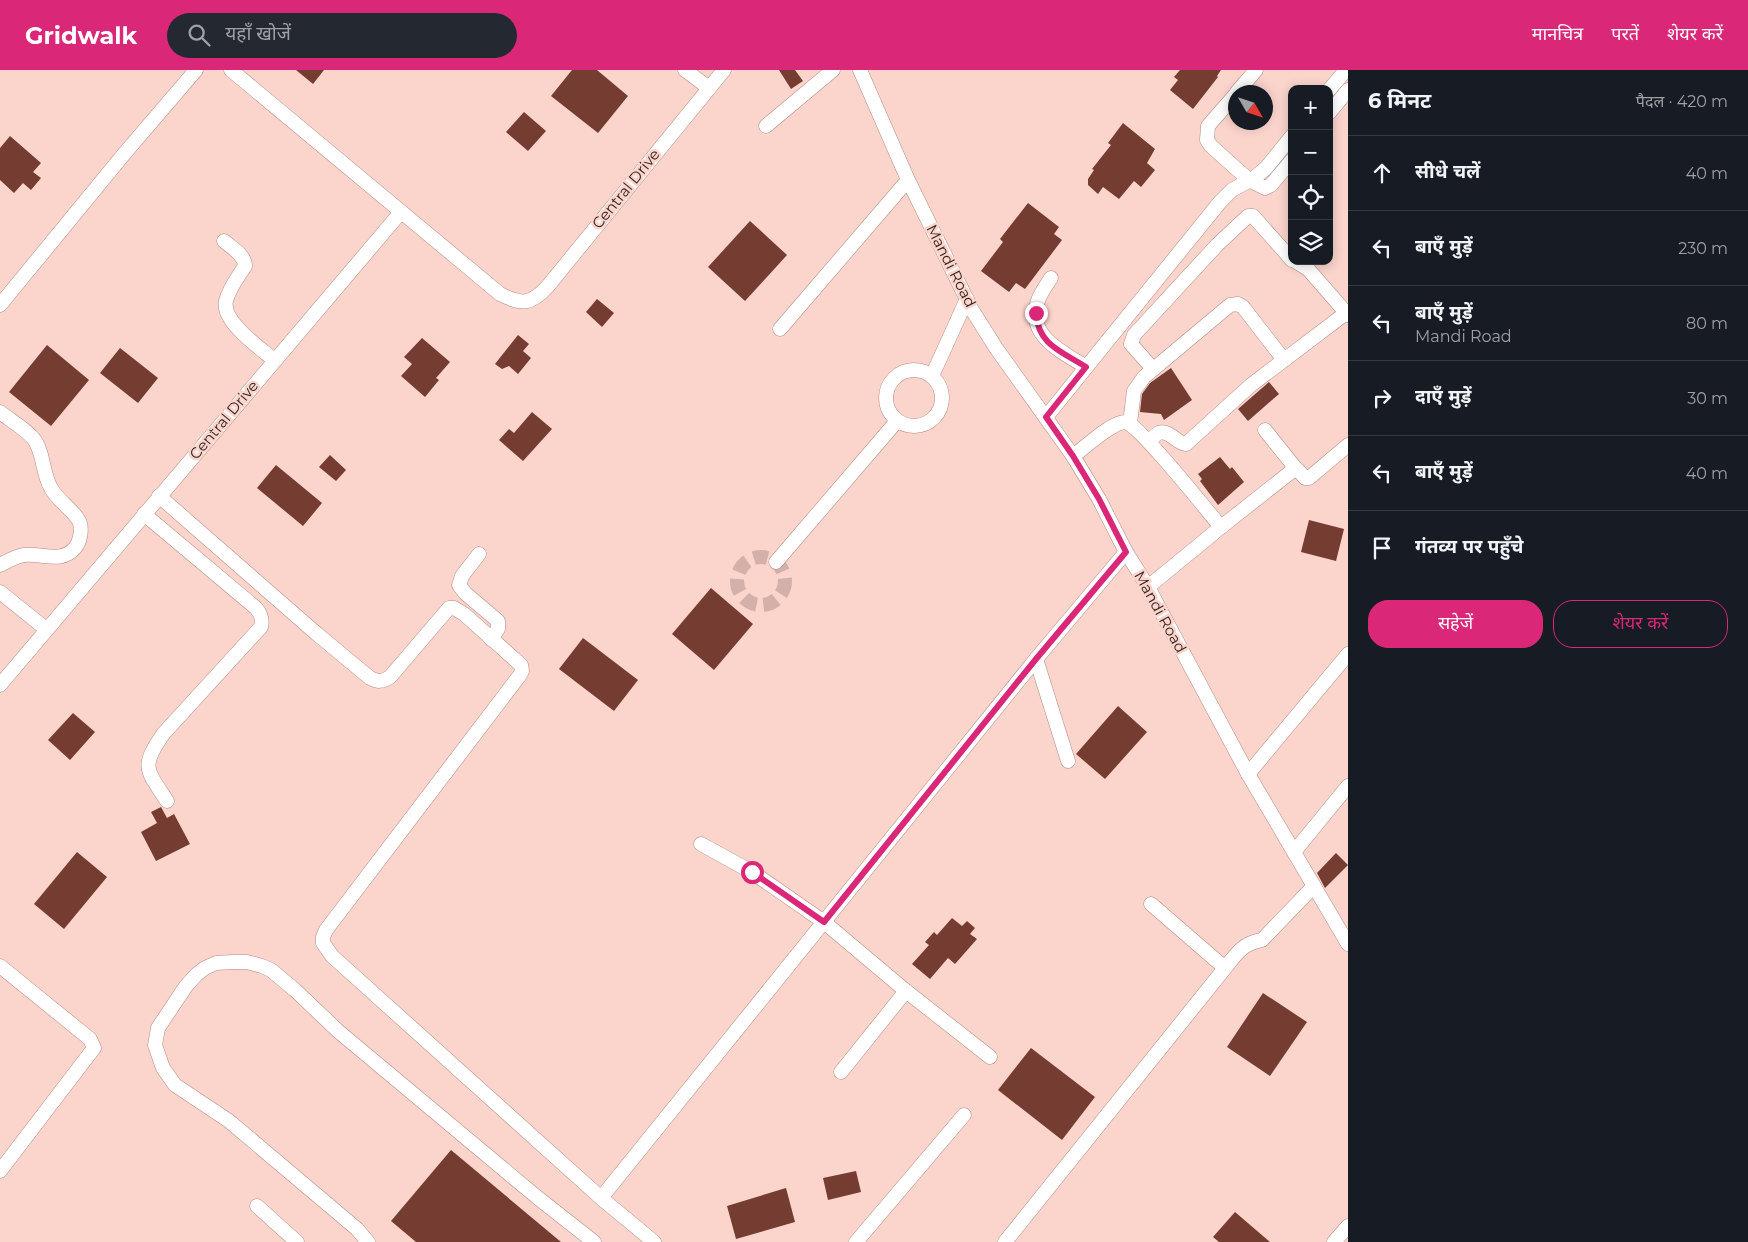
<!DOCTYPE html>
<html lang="hi">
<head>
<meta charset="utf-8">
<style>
  :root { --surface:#171b24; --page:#242831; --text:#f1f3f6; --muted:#9ea1a6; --line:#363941; --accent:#db2777 }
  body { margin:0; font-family:Montserrat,"Noto Sans Devanagari",sans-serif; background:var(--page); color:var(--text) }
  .controls { position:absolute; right:15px; top:15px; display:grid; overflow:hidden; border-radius:10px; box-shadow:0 2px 12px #0003 }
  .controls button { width:45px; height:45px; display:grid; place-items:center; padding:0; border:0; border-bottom:1px solid var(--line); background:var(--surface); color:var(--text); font:25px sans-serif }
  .compass { position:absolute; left:1228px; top:15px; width:45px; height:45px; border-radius:50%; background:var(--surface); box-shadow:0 2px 12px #0003; rotate:129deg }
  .stop { position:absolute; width:15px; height:15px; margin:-11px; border:4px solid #db2777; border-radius:50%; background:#fff }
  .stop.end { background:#db2777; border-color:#fff; box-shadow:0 1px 5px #0008 }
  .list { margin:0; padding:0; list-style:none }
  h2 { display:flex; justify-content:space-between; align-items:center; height:65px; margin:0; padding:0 20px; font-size:21px }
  h2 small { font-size:16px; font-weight:400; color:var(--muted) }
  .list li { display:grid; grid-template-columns:32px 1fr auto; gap:15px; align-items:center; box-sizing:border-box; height:75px; padding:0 20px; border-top:1px solid var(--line) }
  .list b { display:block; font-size:19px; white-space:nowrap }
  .list p { margin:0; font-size:16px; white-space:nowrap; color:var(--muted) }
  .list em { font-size:16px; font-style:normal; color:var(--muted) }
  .actions { display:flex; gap:10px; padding:15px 20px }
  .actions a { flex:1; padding:11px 0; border:1px solid var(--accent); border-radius:20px; text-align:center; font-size:18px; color:var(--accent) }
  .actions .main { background:var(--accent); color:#fff }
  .icon { flex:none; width:28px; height:28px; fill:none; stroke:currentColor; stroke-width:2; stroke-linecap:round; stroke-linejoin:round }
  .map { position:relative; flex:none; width:1348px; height:1172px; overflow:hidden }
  header { display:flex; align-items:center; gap:30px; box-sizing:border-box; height:70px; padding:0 25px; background:var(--accent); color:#fff }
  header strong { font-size:24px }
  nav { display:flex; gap:28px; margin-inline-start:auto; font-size:18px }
  .search { width:350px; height:45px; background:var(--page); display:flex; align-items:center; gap:12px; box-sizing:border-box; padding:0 18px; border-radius:28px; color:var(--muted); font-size:19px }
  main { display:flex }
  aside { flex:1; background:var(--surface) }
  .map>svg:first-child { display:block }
  .building { fill:#753c31 }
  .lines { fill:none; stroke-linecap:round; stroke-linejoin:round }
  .minor-tunnel { stroke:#d3b0a9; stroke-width:14; stroke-dasharray:14 7; stroke-linecap:butt }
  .minor-casing { stroke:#b18d85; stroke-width:15 }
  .minor { stroke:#fff; stroke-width:14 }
  .route { stroke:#db2777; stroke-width:6 }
  .labels { text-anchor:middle; stroke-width:5; stroke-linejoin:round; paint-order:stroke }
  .street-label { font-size:15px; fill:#31221f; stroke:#fbd4cc }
</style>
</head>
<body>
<header>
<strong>Gridwalk</strong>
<div class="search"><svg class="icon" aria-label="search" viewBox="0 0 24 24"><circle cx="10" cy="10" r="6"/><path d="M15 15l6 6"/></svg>यहाँ खोजें</div>
<nav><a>मानचित्र</a><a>परतें</a><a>शेयर करें</a></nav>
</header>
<main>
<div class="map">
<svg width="1348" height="1172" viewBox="0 0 1348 1172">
  <rect width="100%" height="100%" fill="#fbd4cc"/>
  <g class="building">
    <path d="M296 0H324L313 14Z"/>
    <path d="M572 0H597L628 26 598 63 551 26Z"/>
    <path d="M779 0H795L803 11 791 19Z"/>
    <path d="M1180 0H1221L1217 6 1218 7 1193 39 1170 20 1178 10 1174 7Z"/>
    <path d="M524 42 546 61 528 81 506 62Z"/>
    <path d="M1123 53 1155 79 1147 93 1155 100 1141 117 1134 111 1119 129 1103 117 1098 124 1088 115V109L1094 100 1092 99 1111 75 1108 73Z"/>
    <path d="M10 66 41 93 33 102 41 108 31 120 23 113 14 123 0 110V78Z"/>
    <path d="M1028 133 1059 157 1054 164 1062 170 1025 219 1016 213 1009 222 981 201 1003 172 1000 169Z"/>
    <path d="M750 151 787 185 745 231 708 197Z"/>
    <path d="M597 229 614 243 602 257 586 242Z"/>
    <path d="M518 265 529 274 523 281 531 288 518 304 509 296 502 299 495 294Z"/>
    <path d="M422 268 450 292 436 308 439 310 425 327 401 306 412 294 404 287Z"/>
    <path d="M47 275 89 310 51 356 9 322Z"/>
    <path d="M120 278 158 308 138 333 100 303Z"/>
    <path d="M1171 298 1192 330 1164 350 1161 344 1140 342 1142 324 1150 313Z"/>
    <path d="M1269 312 1279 324 1248 351 1238 339Z"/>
    <path d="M532 342 552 359 523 391 499 370 509 359 514 363Z"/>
    <path d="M330 385 346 400 336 411 319 397Z"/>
    <path d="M1220 387 1230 399 1232 397 1244 412 1218 435 1200 411 1202 409 1198 404Z"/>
    <path d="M276 395 322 433 303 456 257 418Z"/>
    <path d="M1309 450 1344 459 1336 491 1301 482Z"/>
    <path d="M711 518 753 554 714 600 672 564Z"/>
    <path d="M583 568 638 610 614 641 559 599Z"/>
    <path d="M1118 636 1147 662 1105 709 1076 684Z"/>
    <path d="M73 643 95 662 70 690 48 670Z"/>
    <path d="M161 737 167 748 174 744 190 774 156 791 141 762 157 753 151 742Z"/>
    <path d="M77 782 107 807 64 859 34 834Z"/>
    <path d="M1336 783 1348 795 1325 818 1317 803Z"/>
    <path d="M952 848 962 856 967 851 975 858 970 864 977 869 955 894 948 888 930 909 912 894 929 875 925 872 934 862 937 865Z"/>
    <path d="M1263 923 1307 952 1270 1006 1227 977Z"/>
    <path d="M1031 978 1095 1027 1062 1070 998 1020Z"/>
    <path d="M451 1080 561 1172H416L391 1151Z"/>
    <path d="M856 1101 861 1122 828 1130 823 1108Z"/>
    <path d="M786 1118 795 1152 736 1169 727 1136Z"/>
    <path d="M1235 1142 1270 1172H1219L1213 1167Z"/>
  </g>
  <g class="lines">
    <circle class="minor-tunnel" cx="761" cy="511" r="24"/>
    <g class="minor-casing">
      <g id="minor">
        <path d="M231 0 500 224C522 235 531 235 548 216L724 0"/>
        <path d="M685 0 709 18"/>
        <path d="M860 0 908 110 972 240 996 278 1073 386 1099 429 1126 482 1148 517 1248 704 1348 874"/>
        <path d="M1329 20 1346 0"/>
        <path d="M1237 22 1256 0"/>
        <path d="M1236 24 1208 56 1207 70 1211 76 1249 110 1265 118 1271 115 1292 90"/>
        <path d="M1329 43 1348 20"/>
        <path d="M766 56 833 0"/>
        <path d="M224 171C232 178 245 185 245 196 238 207 229 218 226 231 221 251 260 278 274 290"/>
        <path d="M1295 191 1308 199 1348 245"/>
        <path d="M1051 208C1047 214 1042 221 1039 228 1024 265 1061 281 1086 297"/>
        <path d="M0 235 124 84 196 0"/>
        <path d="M780 259 908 110"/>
        <path d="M1153 299 1131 274 1134 265 1217 175 1248 146H1253L1292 190"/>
        <circle cx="914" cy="328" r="28"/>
        <path d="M932 306 967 229"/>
        <path d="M0 342C10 350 24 358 33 368 44 381 42 403 51 418 58 432 74 439 80 453 82 461 80 472 75 478 61 494 42 483 24 485 16 486 8 491 0 495"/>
        <path d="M1046 347 1220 132 1232 120 1254 108 1266 98 1292 66"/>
        <path d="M1130 353 1134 321 1144 307 1230 235 1238 234 1243 237 1284 290"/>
        <path d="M1265 360 1297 400"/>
        <path d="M1149 371C1152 369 1156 364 1159 363 1169 359 1177 374 1186 374L1251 315 1346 243"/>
        <path d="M1073 386C1086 377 1110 353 1125 352 1136 351 1209 443 1221 457"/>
        <path d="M159 426 317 564 370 608C378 612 382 612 390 607L449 538H454L464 544 521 595 522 601 520 605 326 860 323 867V873L332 886 601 1128 654 1172"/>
        <path d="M144 444 256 538C261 544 263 549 261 557L164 663C140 697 146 699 167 731"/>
        <path d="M479 484 462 506 459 515 465 523 498 551V559L491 569"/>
        <path d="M776 492 897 351"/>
        <path d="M1148 517 1221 457 1292 401 1298 400 1305 408H1309L1348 375"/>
        <path d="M0 522 46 559"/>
        <path d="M1036 589 1068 691"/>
        <path d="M0 615 401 142"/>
        <path d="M1248 704 1348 584"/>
        <path d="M701 774 752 802 824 852 906 921 990 987"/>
        <path d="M1294 782 1348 716"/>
        <path d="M1151 834 1225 898"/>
        <path d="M0 896 90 969 94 978 0 1101"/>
        <path d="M841 1002 906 921"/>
        <path d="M601 1128 1036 589 1126 482"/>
        <path d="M257 1136 297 1172"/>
        <path d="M368 1172 357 1159 229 1051 175 1015 163 998 155 975 158 958 186 916 197 904 205 898 216 893 233 892H247L262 896 271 900 295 920 338 961 538 1128 594 1172"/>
        <path d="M856 1172 964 1045"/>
        <path d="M1005 1172 1225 898C1237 883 1243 873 1262 870L1314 816"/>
        <path d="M1334 1172 1348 1156"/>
      </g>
    </g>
    <use href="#minor" class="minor"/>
  </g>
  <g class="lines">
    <path class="route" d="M752 802 824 852 1036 589 1126 482 1099 429 1073 386 1046 347 1086 297C1061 281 1038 275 1036 243"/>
  </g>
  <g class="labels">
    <g class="street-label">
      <text transform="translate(626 119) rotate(-51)" y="5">Central Drive</text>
      <text transform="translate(951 196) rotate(63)" y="5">Mandi Road</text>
      <text transform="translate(224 350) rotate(-50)" y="5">Central Drive</text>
      <text transform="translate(1160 542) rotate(61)" y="5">Mandi Road</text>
    </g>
  </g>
</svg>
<div class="controls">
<button>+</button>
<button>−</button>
<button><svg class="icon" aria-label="locate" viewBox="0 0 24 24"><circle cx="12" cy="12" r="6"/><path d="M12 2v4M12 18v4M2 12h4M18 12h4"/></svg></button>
<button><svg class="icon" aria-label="layers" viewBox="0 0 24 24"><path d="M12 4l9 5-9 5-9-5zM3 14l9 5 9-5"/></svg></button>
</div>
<svg class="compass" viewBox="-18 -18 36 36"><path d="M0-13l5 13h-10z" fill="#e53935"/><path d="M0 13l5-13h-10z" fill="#9ea1a6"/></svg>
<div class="stop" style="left:752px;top:802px"></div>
<div class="stop end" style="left:1036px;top:243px"></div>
</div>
<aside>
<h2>6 मिनट<small>पैदल · 420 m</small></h2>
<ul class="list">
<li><svg class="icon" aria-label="ahead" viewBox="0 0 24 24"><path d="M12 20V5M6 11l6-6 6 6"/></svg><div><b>सीधे चलें</b></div><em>40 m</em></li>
<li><svg class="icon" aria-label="left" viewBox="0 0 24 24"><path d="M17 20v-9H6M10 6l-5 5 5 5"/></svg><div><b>बाएँ मुड़ें</b></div><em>230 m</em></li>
<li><svg class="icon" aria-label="left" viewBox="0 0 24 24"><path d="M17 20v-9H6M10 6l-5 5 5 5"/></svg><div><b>बाएँ मुड़ें</b><p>Mandi Road</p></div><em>80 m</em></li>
<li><svg class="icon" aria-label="right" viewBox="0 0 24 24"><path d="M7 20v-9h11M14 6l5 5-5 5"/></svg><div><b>दाएँ मुड़ें</b></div><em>30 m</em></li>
<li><svg class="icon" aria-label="left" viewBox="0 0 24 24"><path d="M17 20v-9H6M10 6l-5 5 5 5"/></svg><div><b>बाएँ मुड़ें</b></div><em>40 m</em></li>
<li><svg class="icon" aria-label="arrive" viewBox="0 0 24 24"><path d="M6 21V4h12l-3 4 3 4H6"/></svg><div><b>गंतव्य पर पहुँचे</b></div></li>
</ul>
<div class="actions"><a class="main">सहेजें</a><a>शेयर करें</a></div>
</aside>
</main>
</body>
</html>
